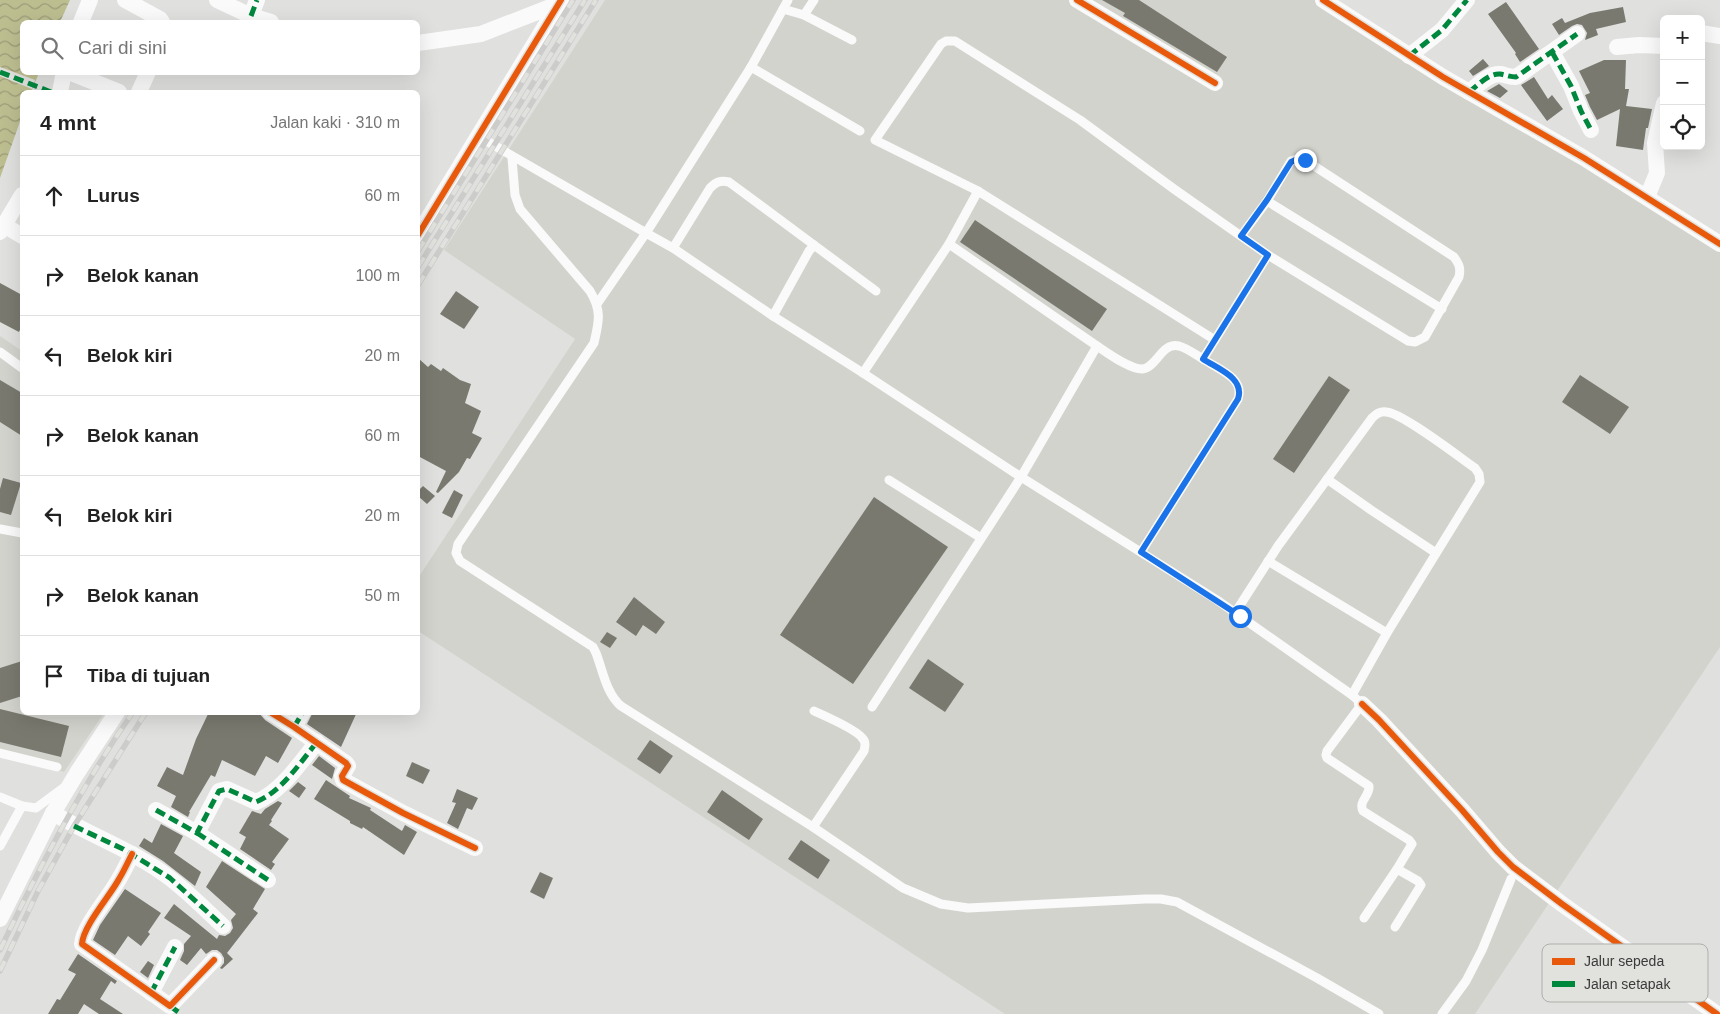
<!DOCTYPE html>
<html lang="id">
<head>
<meta charset="utf-8">
<style>
  :root { --surface:#fff; --page:#f6f6f6; --text:#222; --muted:#767676; --line:#e0e0e0 }
  body { margin:0; font-family:Arial,sans-serif; background:var(--page); color:var(--text) }
  .controls { position:absolute; right:15px; top:15px; display:grid; overflow:hidden; border-radius:8px; box-shadow:0 5px 20px #0002 }
  .controls button { width:45px; height:45px; display:grid; place-items:center; padding:0; border:0; border-bottom:1px solid var(--line); background:var(--surface); color:var(--text); font:25px sans-serif }
  .stop { position:absolute; width:15px; height:15px; margin:-11px; border:4px solid #1a73e8; border-radius:50%; background:#fff }
  .stop.end { background:#1a73e8; border-color:#fff; box-shadow:0 1px 5px #0008 }
  .list { margin:0; padding:0; list-style:none }
  h2 { display:flex; justify-content:space-between; align-items:center; height:65px; margin:0; padding:0 20px; font-size:21px }
  h2 small { font-size:16px; font-weight:400; color:var(--muted) }
  .list li { display:grid; grid-template-columns:32px 1fr auto; gap:15px; align-items:center; box-sizing:border-box; height:80px; padding:0 20px; border-top:1px solid var(--line) }
  .list b { display:block; font-size:19px; white-space:nowrap }
  .list em { font-size:16px; font-style:normal; color:var(--muted) }
  .icon { flex:none; width:28px; height:28px; fill:none; stroke:currentColor; stroke-width:2; stroke-linecap:round; stroke-linejoin:round }
  .map { position:relative; flex:none; width:1720px; height:1014px; overflow:hidden }
  .search { position:absolute; background:var(--surface); box-shadow:0 5px 20px #0002; left:20px; top:20px; width:400px; height:55px; display:flex; align-items:center; gap:12px; box-sizing:border-box; padding:0 18px; border-radius:8px; color:var(--muted); font-size:19px }
  .panel { position:absolute; background:var(--surface); box-shadow:0 5px 20px #0002; left:20px; top:90px; width:400px; height:625px; border-radius:8px }
  .map>svg:first-child { display:block }
  .built { fill:#d3d3ce }
  .water { fill:url(#water-waves) }
  .pier { fill:#e0e0df }
  .building { fill:#79796f }
  .lines { fill:none; stroke-linecap:round; stroke-linejoin:round }
  .lane { stroke:#fafafa; stroke-width:9 }
  .street { stroke:#fafafa; stroke-width:16 }
  .rail-casing { stroke:#cccccb; stroke-width:5.5 }
  .rail { stroke:#e1e1de; stroke-width:4; stroke-dasharray:11; stroke-linecap:butt }
  .quiet { stroke:#00873e; stroke-width:5; stroke-dasharray:10 5; stroke-linecap:butt }
  .cycleway-casing { stroke:#e1e1de; stroke-width:9 }
  .cycleway { stroke:#e8590c; stroke-width:6 }
  .route { stroke:#1a73e8; stroke-width:6 }
  .key { fill:#e1e1de; stroke:#afafac; stroke-width:1 }
  .key-label { font-size:14px; fill:#3a3a39 }
</style>
</head>
<body>
<div class="map">
<svg width="1720" height="1014" viewBox="0 0 1720 1014">
  <defs>
    <pattern id="water-waves" width="16" height="10" patternUnits="userSpaceOnUse" patternTransform="scale(1.25)"><rect width="16" height="10" fill="#bdbe90"/><path d="M0 5q4-4 8 0t8 0" fill="none" stroke="#9b9b77"/></pattern>
  </defs>
  <rect width="100%" height="100%" fill="#e0e0df"/>
  <g class="built">
    <path d="M605 0H1325L1720 246V647L1475 1014H1005L418 631V578L575 339 444 250Z"/>
    <path d="M0 336 22 351V712L104 713 64 772 0 756Z"/>
  </g>
  <path class="water" d="M0 0H70L60 22H22V72L39 73 31 92H22V116L0 178Z"/>
  <path class="pier" d="M0 67 35 80 32 89 0 76Z"/>
  <g class="building">
    <path d="M1102 0H1139L1227 57 1217 72 1123 16 1125 13Z"/>
    <path d="M1506 2 1539 49 1520 62 1515 54 1516 53 1488 14Z"/>
    <path d="M1623 7 1626 22 1596 29 1598 35 1585 40 1587 33 1582 25 1577 24 1572 26 1559 35 1552 24 1562 18 1565 23 1590 13Z"/>
    <path d="M1483 59 1489 66 1473 76 1469 71Z"/>
    <path d="M1604 60H1626L1625 89H1629L1626 106 1652 109 1648 128H1646L1643 150 1616 146 1620 109 1597 120 1590 107 1585 95 1590 93 1579 71Z"/>
    <path d="M1534 77 1548 99 1552 95 1563 109 1547 121 1521 85Z"/>
    <path d="M1499 84 1508 91 1500 98 1487 91Z"/>
    <path d="M975 220 1107 309 1092 331 960 242Z"/>
    <path d="M0 283 22 295V325L19 332 0 322Z"/>
    <path d="M456 291 479 307 464 329 440 314Z"/>
    <path d="M418 358 428 367 431 364 441 371 443 368 460 380 471 384 465 403 481 411 472 433 482 438 470 459 467 458 459 472 438 493 436 492 446 471 418 456Z"/>
    <path d="M1580 375 1629 407 1610 434 1562 402Z"/>
    <path d="M1329 376 1350 390 1294 473 1273 459Z"/>
    <path d="M0 380 22 393V436L0 422Z"/>
    <path d="M3 478 21 483 11 515 0 512V489Z"/>
    <path d="M423 486 435 496 427 504 418 496V491Z"/>
    <path d="M454 490 463 495 452 518 442 513Z"/>
    <path d="M874 497 948 547 853 684 780 635Z"/>
    <path d="M634 597 665 622 656 634 643 625 636 636 616 622Z"/>
    <path d="M607 632 617 638 610 648 600 642Z"/>
    <path d="M928 659 964 684 945 712 909 688Z"/>
    <path d="M22 661V696L0 703V668Z"/>
    <path d="M0 709 69 726 61 757 0 742Z"/>
    <path d="M209 712H258L265 720 292 738 278 763 266 756 255 776 222 760 215 777 211 775 189 812H190L188 817 171 807 176 796 157 786 167 767 183 775 196 739Z"/>
    <path d="M313 712H357L341 747 307 724Z"/>
    <path d="M650 740 673 756 660 774 637 759Z"/>
    <path d="M319 756 335 768 332 779 312 765Z"/>
    <path d="M412 762 430 770 423 784 406 776Z"/>
    <path d="M326 780 350 796 349 798 371 808 370 810 402 831 405 825 417 832 404 855 363 827 362 829 350 823V821L314 799Z"/>
    <path d="M298 782 306 788 299 798 289 791Z"/>
    <path d="M457 789 478 798 472 810 467 808 458 829 447 823 456 803 452 802Z"/>
    <path d="M722 790 763 819 749 840 707 812Z"/>
    <path d="M278 801 282 803 271 820 272 821 269 825 289 839 272 862 275 864 271 870 240 849 246 837 239 833 252 811 261 814 265 809Z"/>
    <path d="M161 824 183 836 174 853 201 872 195 886 163 861 139 846 144 838 152 843Z"/>
    <path d="M801 840 830 860 818 879 788 859Z"/>
    <path d="M222 861 265 889 253 909 258 913 227 953 233 959 222 969 220 968 224 963V958L221 953 217 950H212L206 954 201 948 187 965 180 960 184 951V944L191 936 164 918 174 904 217 939 219 935 225 936 230 933 233 928 231 920 236 914 206 887Z"/>
    <path d="M540 872 553 878 544 899 530 892Z"/>
    <path d="M125 889 161 913 148 932 150 934 141 946 128 936 115 955 93 940 100 925Z"/>
    <path d="M78 954 117 981 115 984 111 981 100 999 123 1014H99L84 1004 78 1014H48L57 999 60 1000 76 974 68 970Z"/>
    <path d="M148 961 154 965 148 978 140 972Z"/>
  </g>
  <g class="lines">
    <g class="lane">
      <path d="M783 9 804 15 852 40"/>
      <path d="M804 15 814 0"/>
      <path d="M751 67 860 131"/>
      <path d="M478 136 646 233 751 67 788 0"/>
      <path d="M512 158 515 195 520 209 590 291C602 311 599 321 594 343L458 544 456 553 460 561 593 647 596 653C603 671 606 693 621 706L813 827 903 888 941 904 968 908 1145 899H1161L1177 902 1317 978 1379 1014"/>
      <path d="M1267 201 1442 309"/>
      <path d="M949 244 978 191"/>
      <path d="M673 248 710 188C716 182 720 180 729 182L814 245"/>
      <path d="M597 304 646 233 673 248 773 316 863 373 1021 477 1217 600 1352 695 1362 704 1327 751 1326 755 1327 758 1369 786C1370 796 1358 801 1363 811L1409 840 1412 844 1397 869 1364 918"/>
      <path d="M773 316 809 251 814 245 876 291"/>
      <path d="M1215 340 978 191 875 140 941 44 946 41H955L1080 120 1174 189 1268 255 1408 341 1415 342 1425 337 1459 277C1461 268 1459 264 1454 257L1305 160 1300 158 1291 161 1267 201 1241 236"/>
      <path d="M1097 346C1108 353 1129 369 1142 369 1157 368 1161 342 1179 346 1187 348 1196 355 1203 359"/>
      <path d="M0 352 22 368"/>
      <path d="M863 373 949 244 1097 346 1021 477 872 707"/>
      <path d="M1327 479 1371 510 1436 553"/>
      <path d="M889 480 981 538"/>
      <path d="M0 529 22 533"/>
      <path d="M1141 552 1238 399C1245 378 1218 369 1203 359L1268 255"/>
      <path d="M1268 561 1387 633"/>
      <path d="M1235 613 1278 546 1372 418C1376 414 1380 411 1386 412 1401 412 1459 457 1475 468L1479 474 1480 482 1387 633 1352 695"/>
      <path d="M0 753 57 767"/>
      <path d="M0 797 22 806"/>
      <path d="M813 827 864 751C865 747 866 742 863 739 858 730 825 716 814 711"/>
      <path d="M0 846 22 806 36 808 63 788"/>
      <path d="M1395 927 1421 885 1418 881 1397 869"/>
      <path d="M1442 1014 1466 981 1482 950 1511 879"/>
    </g>
    <g class="street">
      <path d="M125 0 160 19 162 22"/>
      <path d="M217 0 251 16 271 22"/>
      <path d="M1077 0 1215 83"/>
      <path d="M1323 0 1443 77 1584 158 1720 244"/>
      <path d="M251 16 257 0"/>
      <path d="M81 22 90 0"/>
      <path d="M1701 33 1720 36"/>
      <path d="M418 43 481 34 558 4"/>
      <path d="M1617 47 1639 45 1664 46"/>
      <path d="M1552 52 1571 86 1581 111 1591 130"/>
      <path d="M1409 56 1442 30 1467 0"/>
      <path d="M69 72 119 92"/>
      <path d="M60 92 64 72"/>
      <path d="M139 92 148 72"/>
      <path d="M1469 92C1477 86 1489 73 1500 74 1506 75 1510 77 1516 77L1577 34"/>
      <path d="M1647 197 1657 173 1655 143 1664 103"/>
      <path d="M4 225 22 236"/>
      <path d="M0 232 22 195"/>
      <path d="M418 235 561 0"/>
      <path d="M1362 704 1379 720 1462 810 1498 852 1513 867 1562 904 1717 1014"/>
      <path d="M270 712 294 727 346 763 348 766 342 776 343 780 403 813 475 848"/>
      <path d="M294 727 303 712"/>
      <path d="M156 810 197 833 219 791 227 789 256 802C281 792 300 763 317 742"/>
      <path d="M53 813C91 836 135 851 171 879 189 893 206 910 223 926"/>
      <path d="M197 833 268 880"/>
      <path d="M132 854C128 862 124 871 119 879 110 896 83 926 82 944L170 1006 214 960"/>
      <path d="M0 919 53 813 77 773 117 712"/>
      <path d="M151 993 175 947"/>
    </g>
    <g class="rail-casing">
      <g id="rail">
        <path d="M418 251 573 0"/>
        <path d="M418 267 585 0"/>
        <path d="M418 285 596 0"/>
        <path d="M0 950C39 868 81 787 133 712"/>
        <path d="M0 971 38 891 74 826 146 712"/>
      </g>
    </g>
    <use href="#rail" class="rail"/>
    <g class="quiet">
      <path d="M251 16 257 0"/>
      <path d="M1552 52 1571 86 1581 111 1591 130"/>
      <path d="M1409 56 1442 30 1467 0"/>
      <path d="M0 72 51 92"/>
      <path d="M1469 92C1477 86 1489 73 1500 74 1506 75 1510 77 1516 77L1577 34"/>
      <path d="M294 727 303 712"/>
      <path d="M156 810 197 833 219 791 227 789 256 802C281 792 300 763 317 742"/>
      <path d="M74 826 123 849 170 878 223 926"/>
      <path d="M197 833 268 880"/>
      <path d="M151 993 175 947"/>
      <path d="M170 1006 181 1014"/>
    </g>
    <g class="cycleway-casing">
      <g id="cycleway">
        <path d="M1077 0 1215 83"/>
        <path d="M1323 0 1443 77 1584 158 1720 244"/>
        <path d="M418 235 561 0"/>
        <path d="M1362 704 1379 720 1462 810 1498 852 1513 867 1562 904 1717 1014"/>
        <path d="M270 712 294 727 346 763 348 766 342 776 343 780 403 813 475 848"/>
        <path d="M132 854C128 862 124 871 119 879 110 896 83 926 82 944L170 1006 214 960"/>
      </g>
    </g>
    <use href="#cycleway" class="cycleway"/>
  </g>
  <g class="lines">
    <path class="route" d="M1240 616 1141 552 1238 399C1245 378 1218 369 1203 359L1268 255 1241 236 1267 200 1291 162 1300 158 1305 160"/>
  </g>
  <rect x="1542" y="944" width="166" height="58" rx="8" class="key"/>
  <rect x="1552" y="958" width="23" height="7" fill="#e8590c"/>
  <rect x="1552" y="981" width="23" height="6" fill="#00873e"/>
  <g class="key-label">
    <text x="1584" y="966">Jalur sepeda</text>
    <text x="1584" y="989">Jalan setapak</text>
  </g>
</svg>
<div class="controls">
<button>+</button>
<button>−</button>
<button><svg class="icon" aria-label="locate" viewBox="0 0 24 24"><circle cx="12" cy="12" r="6"/><path d="M12 2v4M12 18v4M2 12h4M18 12h4"/></svg></button>
</div>
<div class="stop" style="left:1240px;top:616px"></div>
<div class="stop end" style="left:1305px;top:160px"></div>
<div class="search"><svg class="icon" aria-label="search" viewBox="0 0 24 24"><circle cx="10" cy="10" r="6"/><path d="M15 15l6 6"/></svg>Cari di sini</div>
<section class="panel">
<h2>4 mnt<small>Jalan kaki · 310 m</small></h2>
<ul class="list">
<li><svg class="icon" aria-label="ahead" viewBox="0 0 24 24"><path d="M12 20V5M6 11l6-6 6 6"/></svg><div><b>Lurus</b></div><em>60 m</em></li>
<li><svg class="icon" aria-label="right" viewBox="0 0 24 24"><path d="M7 20v-9h11M14 6l5 5-5 5"/></svg><div><b>Belok kanan</b></div><em>100 m</em></li>
<li><svg class="icon" aria-label="left" viewBox="0 0 24 24"><path d="M17 20v-9H6M10 6l-5 5 5 5"/></svg><div><b>Belok kiri</b></div><em>20 m</em></li>
<li><svg class="icon" aria-label="right" viewBox="0 0 24 24"><path d="M7 20v-9h11M14 6l5 5-5 5"/></svg><div><b>Belok kanan</b></div><em>60 m</em></li>
<li><svg class="icon" aria-label="left" viewBox="0 0 24 24"><path d="M17 20v-9H6M10 6l-5 5 5 5"/></svg><div><b>Belok kiri</b></div><em>20 m</em></li>
<li><svg class="icon" aria-label="right" viewBox="0 0 24 24"><path d="M7 20v-9h11M14 6l5 5-5 5"/></svg><div><b>Belok kanan</b></div><em>50 m</em></li>
<li><svg class="icon" aria-label="arrive" viewBox="0 0 24 24"><path d="M6 21V4h12l-3 4 3 4H6"/></svg><div><b>Tiba di tujuan</b></div></li>
</ul>
</section>
</div>
</body>
</html>
